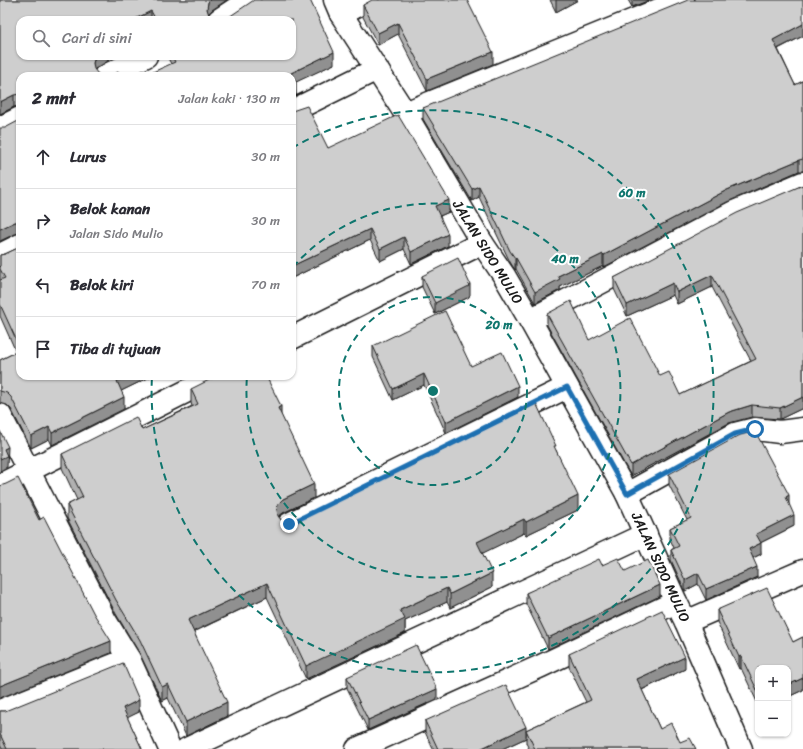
<!DOCTYPE html>
<html lang="id">
<head>
<meta charset="utf-8">
<style>
  :root { --surface:#fff; --page:#f7f7f7; --text:#2b2b33; --muted:#7c7c81; --line:#e1e1e2 }
  body { margin:0; font-family:Sriracha,sans-serif; background:var(--page); color:var(--text) }
  .controls { position:absolute; right:12px; bottom:12px; display:grid; overflow:hidden; border-radius:8px; box-shadow:0 1px 3px #0004 }
  .controls button { width:36px; height:36px; display:grid; place-items:center; padding:0; border:0; border-bottom:1px solid var(--line); background:var(--surface); color:var(--text); font:20px sans-serif }
  .stop { position:absolute; width:12px; height:12px; margin:-9px; border:3px solid #1f6fb2; border-radius:50%; background:#fff }
  .stop.end { background:#1f6fb2; border-color:#fff; box-shadow:0 1px 4px #0008 }
  .list { margin:0; padding:0; list-style:none }
  h2 { display:flex; justify-content:space-between; align-items:center; height:52px; margin:0; padding:0 16px; font-size:17px }
  h2 small { font-size:13px; font-weight:400; color:var(--muted) }
  .list li { display:grid; grid-template-columns:26px 1fr auto; gap:12px; align-items:center; box-sizing:border-box; height:64px; padding:0 16px; border-top:1px solid var(--line) }
  .list b { display:block; font-size:15px; white-space:nowrap }
  .list p { margin:0; font-size:13px; white-space:nowrap; color:var(--muted) }
  .list em { font-size:13px; font-style:normal; color:var(--muted) }
  .icon { flex:none; width:22px; height:22px; fill:none; stroke:currentColor; stroke-width:2; stroke-linecap:round; stroke-linejoin:round }
  .map { position:relative; flex:none; width:803px; height:749px; overflow:hidden }
  .search { position:absolute; background:var(--surface); box-shadow:0 1px 3px #0004; left:16px; top:16px; width:280px; height:44px; display:flex; align-items:center; gap:10px; box-sizing:border-box; padding:0 14px; border-radius:12px; color:var(--muted); font-size:15px }
  .panel { position:absolute; background:var(--surface); box-shadow:0 1px 3px #0004; left:16px; top:72px; width:280px; height:308px; border-radius:12px }
  .map>svg:first-child { display:block }
  .lines { fill:none; stroke-linecap:round; stroke-linejoin:round }
  .minor-casing { stroke:#1c1c1c; stroke-width:25 }
  .minor { stroke:#fff; stroke-width:22 }
  .wall { fill:#b1b1b1; stroke:#1c1c1c }
  .shaded-wall { fill:#909090; stroke:#1c1c1c }
  .building { fill:#cecece; stroke:#1c1c1c }
  .route { stroke:#1f6fb2; stroke-width:5 }
  .ring { fill:none; stroke:#0f766e; stroke-width:2; stroke-dasharray:7 5 }
  .labels { text-anchor:middle; stroke-width:4; stroke-linejoin:round; paint-order:stroke }
  .street-label { font-size:14px; fill:#1c1c1c; stroke:#fff }
  .centre { fill:#0f766e; stroke:#fff; stroke-width:2 }
  .ring-label { font-size:12px; text-anchor:middle; font-weight:bold; fill:#0f766e; stroke:#fff; stroke-width:4; stroke-linejoin:round; paint-order:stroke }
</style>
</head>
<body>
<div class="map">
<svg width="803" height="749" viewBox="0 0 803 749">
  <rect width="100%" height="100%" fill="#fff"/>
  <filter id="ink" filterUnits="userSpaceOnUse"><feTurbulence type="fractalNoise" baseFrequency=".025" numOctaves="2"/><feDisplacementMap in="SourceGraphic" scale="8" xChannelSelector="R" yChannelSelector="G"/><feConvolveMatrix kernelMatrix="1 2 1 2 8 2 1 2 1" color-interpolation-filters="sRGB"/></filter>
  <g filter="url(#ink)">
    <g class="lines">
      <g class="minor-casing">
        <g id="minor">
          <path d="M335 0 341 14 405 113 482 243 505 277 530 320 627 494 676 602 686 622 741 749"/>
          <path d="M341 14 367 0"/>
          <path d="M219 20 249 0"/>
          <path d="M105 76 146 56"/>
          <path d="M292 111 377 69"/>
          <path d="M405 113 683 0"/>
          <path d="M0 128 20 118"/>
          <path d="M0 255 20 245"/>
          <path d="M530 320 732 213 803 183"/>
          <path d="M292 338 482 243"/>
          <path d="M0 415 105 620 129 659 170 749"/>
          <path d="M0 485 217 376"/>
          <path d="M627 494 735 434 755 429 780 432 803 429"/>
          <path d="M289 524 567 387"/>
          <path d="M686 622 803 571"/>
          <path d="M0 711 129 659"/>
          <path d="M187 749 646 534"/>
          <path d="M357 749 541 666 676 602"/>
        </g>
      </g>
      <use href="#minor" class="minor"/>
    </g>
    <g class="wall">
      <path d="M0 0H227L212 10 208 14 213 19 217 20H20L108 56V61L95 69 94 70 20 76V106L14 107 0 114Z"/>
      <path d="M550 0H578L556 12Z"/>
      <path d="M628 0H650L632 7Z"/>
      <path d="M363 5 493 64 427 91 398 34 378 45 363 17Z"/>
      <path d="M803 36 778 49 795 85 803 81V171H799L727 202 604 267 603 266 560 287V290L535 303 516 269 515 270 510 262 479 197 472 201 423 119V108Z"/>
      <path d="M167 56H292L334 64 295 82 296 95 171 64Z"/>
      <path d="M292 111 328 148 449 212 440 216 448 246 411 264 404 249 380 261 370 240 292 278Z"/>
      <path d="M803 185V408L780 419 752 417 729 423 631 476 547 325V314L589 340 660 376 680 395 751 361 712 287 677 304 673 295 627 316 614 289V278Z"/>
      <path d="M20 247V376H152L121 391 124 409 52 445 49 439 31 448 11 409 7 405 0 403V360L16 352 0 316V255L5 254Z"/>
      <path d="M422 276 470 295 469 296V297L435 314 422 287Z"/>
      <path d="M373 346 471 366 518 397 446 433 424 385 393 400 373 357Z"/>
      <path d="M191 389 281 415 314 498 283 513 279 517 282 521 289 523 295 521 556 450 578 510 526 535 524 533 482 553 492 587 450 608 447 602 405 621V633L306 679 267 597 194 632 227 716 186 736 168 698 162 701 140 654 116 614 67 518V505L77 500 62 468V454L142 430 192 406 191 403Z"/>
      <path d="M669 474 789 505 794 526 760 543 761 554 753 558 757 577 706 600 698 584 685 591 671 560V550L674 548 670 539V528L687 520 669 485Z"/>
      <path d="M602 565 625 571 660 596 548 649 526 604V593Z"/>
      <path d="M717 610 793 642 803 637V690L788 697V668H758V704L741 668 739 669 717 622Z"/>
      <path d="M569 654 685 669 642 690 660 729 680 742 696 749H529L526 743V730L586 702 569 667Z"/>
      <path d="M347 677 437 699 368 730 347 688Z"/>
      <path d="M0 711 139 712 127 717 142 749H2L0 745Z"/>
      <path d="M425 721 526 738 502 749H433L425 732Z"/>
    </g>
    <g class="shaded-wall">
      <path d="M210 0H227L212 10 208 14 207 9 208 2Z"/>
      <path d="M556 0H578L556 12Z"/>
      <path d="M632 0H650L632 7Z"/>
      <path d="M151 11V20H133Z"/>
      <path d="M398 23V34L378 45V33Z"/>
      <path d="M803 24V36L773 51V40Z"/>
      <path d="M334 52V64L292 84 291 73Z"/>
      <path d="M493 52V64L427 91V79Z"/>
      <path d="M96 56H108V61L95 69 93 75V63L95 57Z"/>
      <path d="M296 83V95L292 98V86Z"/>
      <path d="M14 95V107L0 114V102Z"/>
      <path d="M799 160V171L727 202 604 267V255L727 190Z"/>
      <path d="M479 186V197L472 201V189Z"/>
      <path d="M449 200V212L435 218V206Z"/>
      <path d="M20 221V233L15 234 0 241V229L15 222Z"/>
      <path d="M370 229V240L292 278V266Z"/>
      <path d="M448 234V246L411 264V252Z"/>
      <path d="M404 237V249L380 261V249Z"/>
      <path d="M603 254V266L560 287V290L535 303V292L558 276Z"/>
      <path d="M515 258H516V269L515 270Z"/>
      <path d="M712 275V287L677 304V292Z"/>
      <path d="M673 283V295L627 316V305Z"/>
      <path d="M470 284V295L469 296V297L435 314V303Z"/>
      <path d="M424 374V385L393 400V389Z"/>
      <path d="M127 376H152L117 393V381Z"/>
      <path d="M518 386V397L446 433V422Z"/>
      <path d="M124 397V409L52 445V433Z"/>
      <path d="M803 397V408L780 419V408Z"/>
      <path d="M752 405V417L729 423 631 476V465L729 412Z"/>
      <path d="M281 406V420L278 408Z"/>
      <path d="M49 427V439L31 448V436Z"/>
      <path d="M8 447 7 467 0 471V459L4 449Z"/>
      <path d="M314 484V498L283 513 278 517 277 510 278 504 283 499Z"/>
      <path d="M789 495V506L786 497Z"/>
      <path d="M578 496V510L526 535V522Z"/>
      <path d="M794 515V526L756 545V534Z"/>
      <path d="M524 519V533L477 556V542Z"/>
      <path d="M761 543V554L749 560V549Z"/>
      <path d="M757 567V577L706 600V589Z"/>
      <path d="M492 573V587L450 608V594Z"/>
      <path d="M698 573V584L685 591V580Z"/>
      <path d="M267 583V597L188 634V620Z"/>
      <path d="M660 585V596L548 649V638Z"/>
      <path d="M447 588V602L405 621V633L306 679V666L400 610Z"/>
      <path d="M111 641V653L0 698V686Z"/>
      <path d="M741 656V668L739 669V657Z"/>
      <path d="M685 657V669L637 692V679Z"/>
      <path d="M803 678V690L788 697V685Z"/>
      <path d="M168 684V698L162 701V687Z"/>
      <path d="M437 689V699L368 730V720Z"/>
      <path d="M139 700V712L123 720V708Z"/>
      <path d="M227 702V716L186 736V722Z"/>
      <path d="M526 727V738L502 749H480Z"/>
    </g>
    <g class="building">
      <path d="M0 0H210L208 2 207 9 209 15 213 19 217 20H156L151 11 133 20H20V56H96L95 57 93 63 94 69 98 74 102 76H20V94L14 95 0 102Z"/>
      <path d="M254 0H310L334 52 291 73 296 83 292 86V76H144L175 62 172 56H292V20H222L226 19Z"/>
      <path d="M372 0H467L493 52 427 79 398 23 378 33 363 5Z"/>
      <path d="M688 0H803V24L773 40 795 85 803 81V159L799 160 727 190 604 255 603 254 558 276 560 279 535 292 516 258H515L510 251 479 186 472 189 423 108Z"/>
      <path d="M118 72 121 76H107H110Z"/>
      <path d="M307 106 328 148 398 115 449 200 435 206 448 234 411 252 404 237 380 249 370 229 292 266V111Z"/>
      <path d="M20 120V221L15 222 0 229V128H5Z"/>
      <path d="M803 185V397L780 408 752 405 729 412 631 465 547 314 571 301 589 340 630 318 660 376 669 372 680 395 756 359 712 275 677 292 673 283 627 305 614 278 737 213Z"/>
      <path d="M20 247V348L0 304V280L5 278 0 269V255L5 254Z"/>
      <path d="M458 258 470 284 468 285 469 286 435 303 422 276Z"/>
      <path d="M445 311 471 366 502 352 518 386 446 422 424 374 393 389 373 346Z"/>
      <path d="M20 350V376H127L117 381 124 397 52 433 49 427 31 436 11 397 7 393 0 391V360Z"/>
      <path d="M217 376H266L281 406 278 408 314 484 283 499 278 504 277 510 278 516 282 521 289 523 295 521 536 403 556 446H554L578 496 526 522 524 519 477 542 492 573 450 594 447 588 400 610 405 619 306 666 267 583 188 620 227 702 186 722 168 684 162 687 140 640 116 600 67 505 83 497 62 454 136 417 142 430 198 404 191 389Z"/>
      <path d="M0 431 8 447 4 449 7 456 0 459Z"/>
      <path d="M755 431 789 495 786 497 794 515 756 534 761 543 749 549 757 567 706 589 698 573 685 580 671 550 679 546 670 528 691 518 669 474 740 435Z"/>
      <path d="M18 478 39 520 44 517 94 614 111 641 0 686V486L6 484Z"/>
      <path d="M618 558 625 571 648 560 660 585 548 638 526 593 599 559 602 565Z"/>
      <path d="M767 588 793 642 803 637V678L788 685V668H758V692L741 656 739 657 717 610Z"/>
      <path d="M662 610 685 657 637 679 660 729 671 723 680 742 690 738 696 749H535L526 730 591 700 569 654Z"/>
      <path d="M416 645 437 689 368 720 347 677Z"/>
      <path d="M123 663 139 700 123 708 142 749H7L0 734V711H5Z"/>
      <path d="M506 685 526 727 480 749H438L425 721Z"/>
    </g>
  </g>
  <g class="lines" filter="url(#ink)">
    <path class="route" d="M289 524 567 387 627 494 735 434 755 429"/>
  </g>
  <g class="ring">
    <circle cx="433" cy="391" r="94"/>
    <path d="M293 267A187 187 0 1 1 247 376"/>
    <path d="M292 148A281 281 0 1 1 152 376"/>
  </g>
  <g class="labels">
    <g class="street-label">
      <text transform="translate(488 252) rotate(58)" y="5">JALAN SIDO MULIO</text>
      <text transform="translate(661 567) rotate(65)" y="5">JALAN SIDO MULIO</text>
    </g>
  </g>
  <circle cx="433" cy="391" r="6" class="centre"/>
  <g class="ring-label">
    <text x="632" y="197">60 m</text>
    <text x="565" y="263">40 m</text>
    <text x="499" y="329">20 m</text>
  </g>
</svg>
<div class="controls">
<button>+</button>
<button>−</button>
</div>
<div class="stop" style="left:755px;top:429px"></div>
<div class="stop end" style="left:289px;top:524px"></div>
<div class="search"><svg class="icon" aria-label="search" viewBox="0 0 24 24"><circle cx="10" cy="10" r="6"/><path d="M15 15l6 6"/></svg>Cari di sini</div>
<section class="panel">
<h2>2 mnt<small>Jalan kaki · 130 m</small></h2>
<ul class="list">
<li><svg class="icon" aria-label="ahead" viewBox="0 0 24 24"><path d="M12 20V5M6 11l6-6 6 6"/></svg><div><b>Lurus</b></div><em>30 m</em></li>
<li><svg class="icon" aria-label="right" viewBox="0 0 24 24"><path d="M7 20v-9h11M14 6l5 5-5 5"/></svg><div><b>Belok kanan</b><p>Jalan Sido Mulio</p></div><em>30 m</em></li>
<li><svg class="icon" aria-label="left" viewBox="0 0 24 24"><path d="M17 20v-9H6M10 6l-5 5 5 5"/></svg><div><b>Belok kiri</b></div><em>70 m</em></li>
<li><svg class="icon" aria-label="arrive" viewBox="0 0 24 24"><path d="M6 21V4h12l-3 4 3 4H6"/></svg><div><b>Tiba di tujuan</b></div></li>
</ul>
</section>
</div>
</body>
</html>
